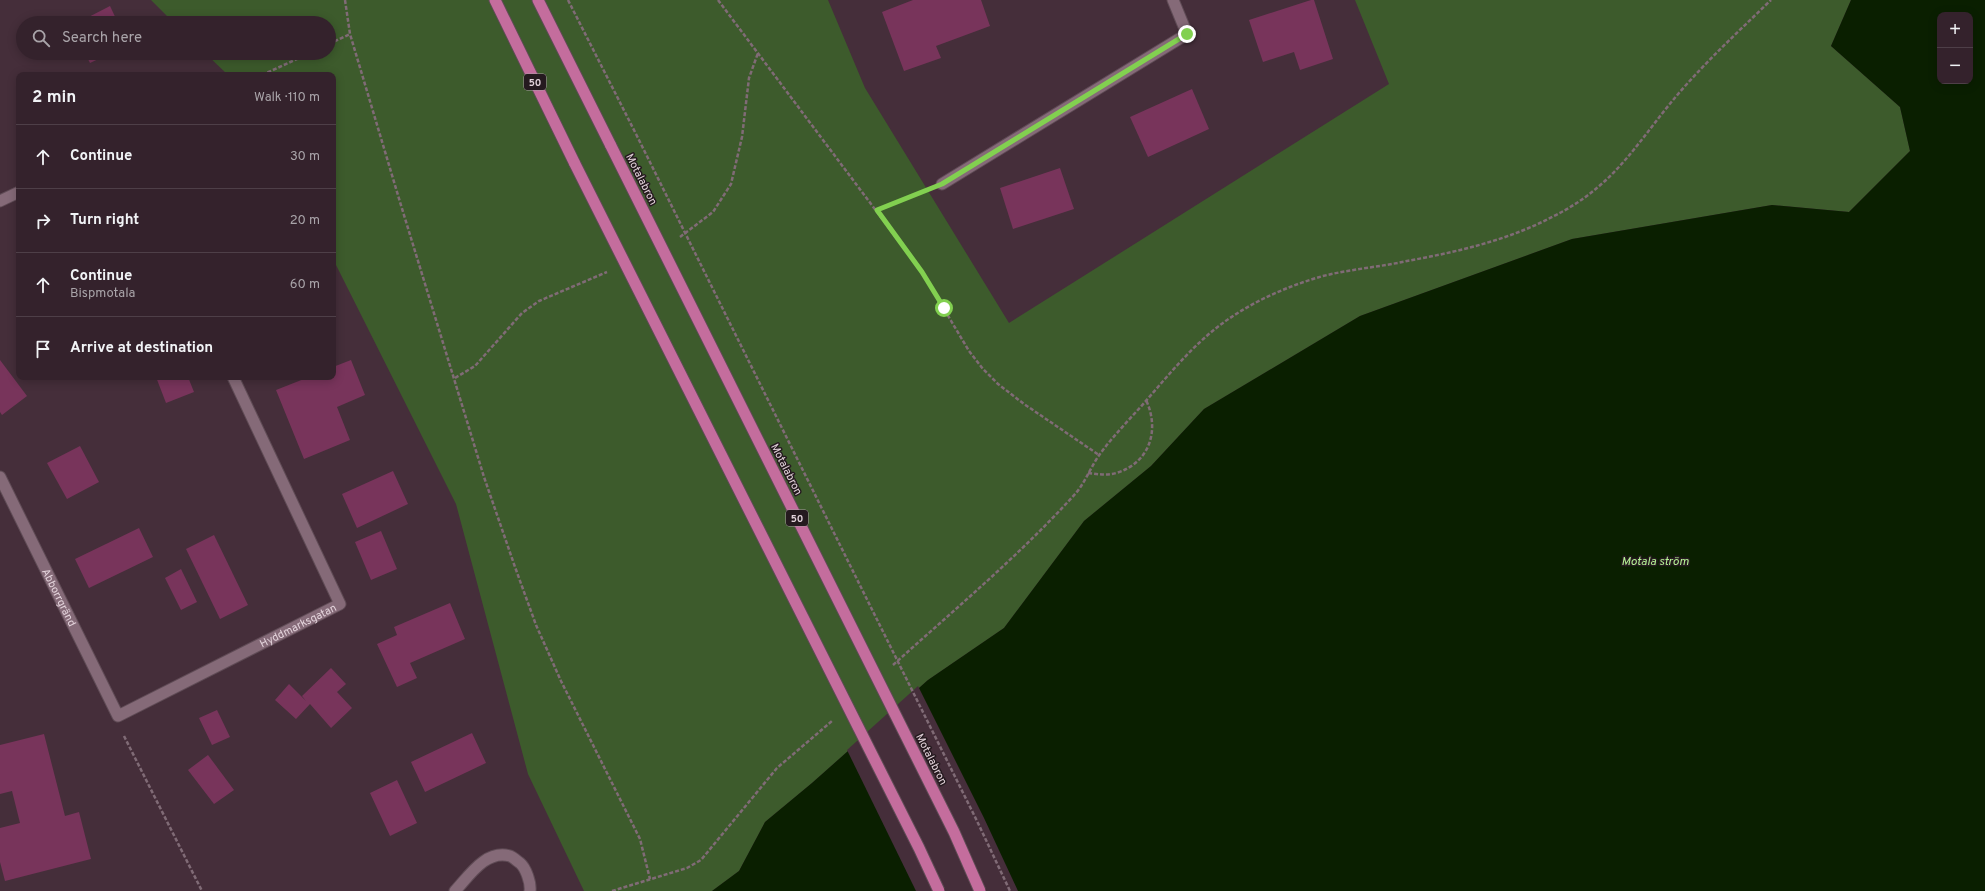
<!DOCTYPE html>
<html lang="en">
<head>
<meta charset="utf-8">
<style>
  :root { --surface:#34222c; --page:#3c2a34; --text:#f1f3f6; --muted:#a9a4a9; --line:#4e3f48 }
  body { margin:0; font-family:Overpass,sans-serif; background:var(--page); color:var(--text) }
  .controls { position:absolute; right:12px; top:12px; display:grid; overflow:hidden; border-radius:8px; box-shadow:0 2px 10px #0003 }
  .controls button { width:36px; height:36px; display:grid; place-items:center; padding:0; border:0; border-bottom:1px solid var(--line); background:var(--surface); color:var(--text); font:20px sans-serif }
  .stop { position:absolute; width:12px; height:12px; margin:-9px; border:3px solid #82d050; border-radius:50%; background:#fff }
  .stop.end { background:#82d050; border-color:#fff; box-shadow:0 1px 4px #0008 }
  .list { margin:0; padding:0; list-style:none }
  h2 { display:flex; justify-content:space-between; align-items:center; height:52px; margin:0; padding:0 16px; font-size:17px }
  h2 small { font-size:13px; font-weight:400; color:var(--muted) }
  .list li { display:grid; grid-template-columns:26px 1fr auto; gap:12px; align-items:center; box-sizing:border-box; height:64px; padding:0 16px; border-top:1px solid var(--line) }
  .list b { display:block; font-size:15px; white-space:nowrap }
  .list p { margin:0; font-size:13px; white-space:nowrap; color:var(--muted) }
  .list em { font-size:13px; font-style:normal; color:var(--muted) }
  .icon { flex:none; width:22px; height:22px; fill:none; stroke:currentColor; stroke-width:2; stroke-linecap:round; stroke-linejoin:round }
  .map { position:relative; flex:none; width:1985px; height:891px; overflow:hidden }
  .search { position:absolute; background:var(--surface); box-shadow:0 2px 10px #0003; left:16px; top:16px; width:320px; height:44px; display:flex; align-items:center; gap:10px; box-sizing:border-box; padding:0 14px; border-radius:22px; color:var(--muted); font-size:15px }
  .panel { position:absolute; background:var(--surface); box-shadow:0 2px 10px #0003; left:16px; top:72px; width:320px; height:308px; border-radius:8px }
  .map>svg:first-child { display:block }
  .green { fill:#3d5b2c }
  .water { fill:#0a1f00; fill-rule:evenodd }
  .pier { fill:#452e3a }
  .building { fill:#78345b }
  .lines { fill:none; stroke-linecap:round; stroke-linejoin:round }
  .minor-casing { stroke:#5f4b55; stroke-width:13 }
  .trunk-casing { stroke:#5f4b55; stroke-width:13 }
  .path { stroke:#806b76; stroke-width:2.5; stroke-dasharray:4 2; stroke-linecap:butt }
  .minor { stroke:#856a78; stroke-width:11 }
  .trunk { stroke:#c46d9d; stroke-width:11 }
  .trunk-bridge-casing { stroke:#5f4b55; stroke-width:13; stroke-linecap:butt }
  .path-bridge { stroke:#806b76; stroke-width:2.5; stroke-dasharray:4 2; stroke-linecap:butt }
  .trunk-bridge { stroke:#c46d9d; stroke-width:11 }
  .route { stroke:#82d050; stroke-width:5 }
  .labels { text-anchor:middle; stroke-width:3; stroke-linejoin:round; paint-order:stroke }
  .shield { fill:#251a1f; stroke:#aa9ca3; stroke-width:1 }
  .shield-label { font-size:10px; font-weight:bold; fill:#e3d3db }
  .street-label { font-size:11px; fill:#e3d3db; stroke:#251a1f }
  .water-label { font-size:12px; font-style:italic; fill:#b6f395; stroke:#251a1f }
</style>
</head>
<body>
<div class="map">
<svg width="1985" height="891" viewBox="0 0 1985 891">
  <rect width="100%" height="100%" fill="#452e3a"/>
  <path class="green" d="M151 0H828L865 88 1009 323 1389 84 1355 0H1851L1831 46 1900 107 1910 151 1849 212 1772 205 1572 239 1360 316 1204 409 1151 466 1084 521 1004 628 928 680 812 783 765 822 739 871 712 891H584L528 774 456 504 333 259V75H228L205 53H329V23H174Z"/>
  <path class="water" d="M1851 0H1985V891H712L739 871 765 822 812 783 928 680 1004 628 1084 521 1151 466 1204 409 1360 316 1572 239 1772 205 1849 212 1910 151 1900 107 1831 46ZM1940 15H1970V81H1940Z"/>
  <path class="pier" d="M918 686 984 818 1018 891H916L847 750Z"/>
  <g class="building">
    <path d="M913 0H981L990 26 936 46 941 58 904 71 882 12Z"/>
    <path d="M1311 0H1314L1333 59 1300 70 1294 52 1263 62 1249 20Z"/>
    <path d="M110 6 118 23H77Z"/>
    <path d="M85 53H111L90 63Z"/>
    <path d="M1192 89 1209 129 1148 157 1130 117Z"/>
    <path d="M1060 168 1074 209 1013 229 1000 188Z"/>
    <path d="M0 360 27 396 2 415 0 412Z"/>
    <path d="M351 360 365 395 337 407 350 440 304 459 276 390 309 377H333V367Z"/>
    <path d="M156 377H188L194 392 166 403Z"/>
    <path d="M80 446 99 482 67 499 47 463Z"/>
    <path d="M393 471 408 504 357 528 342 494Z"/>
    <path d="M139 528 153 557 89 588 75 559Z"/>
    <path d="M381 531 397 569 371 580 355 542Z"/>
    <path d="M214 535 248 605 220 619 186 549Z"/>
    <path d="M181 569 197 602 181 610 165 578Z"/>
    <path d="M450 603 465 639 410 663 417 678 397 687 377 644 397 635 394 627Z"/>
    <path d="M331 668 346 684 337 692 352 708 331 728 310 704 296 719 275 700 289 684 306 701 302 696Z"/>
    <path d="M217 710 230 737 212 745 199 718Z"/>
    <path d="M472 733 486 763 425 792 411 762Z"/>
    <path d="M44 734 65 816 79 812 91 859 5 881 0 862V828L20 823 12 791 0 794V745Z"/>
    <path d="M208 755 234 790 214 804 188 770Z"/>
    <path d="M397 780 417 823 390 836 370 793Z"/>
  </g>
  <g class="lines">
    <g class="minor-casing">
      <g id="minor">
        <path d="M942 184 1187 34 1173 0"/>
        <path d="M0 201 19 192"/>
        <path id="s1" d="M0 477 118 716 340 604 233 377"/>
        <path d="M455 891C469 876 486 849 510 856 513 857 517 861 520 863 526 868 531 883 530 891"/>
      </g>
    </g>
    <g class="trunk-casing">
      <g id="trunk">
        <path d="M495 0 575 164"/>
        <path d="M538 0 611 146"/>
      </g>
    </g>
    <g class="path">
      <path d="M345 0 350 34 400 202 484 477 515 567 536 625 561 681 640 839 650 879"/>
      <path d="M568 0 636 134"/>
      <path d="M718 0 922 272 969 351 983 369 998 384 1024 404 1099 455"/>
      <path d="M329 44 350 34"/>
      <path d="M262 75 310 53"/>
      <path d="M877 210 923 192"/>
      <path d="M680 237 713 212 731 184 742 137 749 78 758 53"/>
      <path d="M455 378 475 366 522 313 539 301 607 272"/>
      <path d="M1088 473C1098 474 1107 476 1116 473 1150 463 1160 430 1146 400"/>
      <path d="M893 665C955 609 1020 555 1076 493 1086 481 1091 466 1100 454 1113 436 1130 419 1145 402 1171 372 1197 340 1230 318 1258 299 1291 285 1323 276 1351 269 1380 267 1407 261 1457 252 1509 240 1554 216 1620 183 1640 136 1686 85 1713 55 1742 28 1771 0"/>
      <path d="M124 736 202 891"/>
      <path d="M612 891 687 868 701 860 777 768 832 721"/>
    </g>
    <use href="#minor" class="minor"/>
    <use href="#trunk" class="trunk"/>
    <g class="trunk-bridge-casing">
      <g id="trunk-bridge">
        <path d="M611 146 954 832 980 891"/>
        <path d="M575 164 919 848 939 891"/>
      </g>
    </g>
    <path class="path-bridge" d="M636 134 977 821 1010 891"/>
    <use href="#trunk-bridge" class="trunk-bridge"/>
  </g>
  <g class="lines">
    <path class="route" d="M944 308 922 272 877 210 942 184 1187 34"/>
  </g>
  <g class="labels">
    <g class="shield">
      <rect x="524" y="74" width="22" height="16" rx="3"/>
      <rect x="786" y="510" width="22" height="16" rx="3"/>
    </g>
    <g class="shield-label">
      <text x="535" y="86">50</text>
      <text x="797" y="522">50</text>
    </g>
    <g class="street-label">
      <text transform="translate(642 179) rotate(63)" y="4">Motalabron</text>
      <text transform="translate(787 469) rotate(63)" y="4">Motalabron</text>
      <text dy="4" stroke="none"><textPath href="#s1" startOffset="134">Abborrgränd</textPath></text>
      <text dy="4" stroke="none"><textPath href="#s1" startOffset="468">Hyddmarksgatan</textPath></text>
      <text transform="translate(932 759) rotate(63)" y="4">Motalabron</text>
    </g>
    <g class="water-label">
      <text x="1655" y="565">Motala ström</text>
    </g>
  </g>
</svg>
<div class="controls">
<button>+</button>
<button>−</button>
</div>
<div class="stop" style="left:944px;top:308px"></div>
<div class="stop end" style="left:1187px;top:34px"></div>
<div class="search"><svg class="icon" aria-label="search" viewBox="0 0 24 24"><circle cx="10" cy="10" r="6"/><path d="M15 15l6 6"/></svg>Search here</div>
<section class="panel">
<h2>2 min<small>Walk · 110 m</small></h2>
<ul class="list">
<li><svg class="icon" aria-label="ahead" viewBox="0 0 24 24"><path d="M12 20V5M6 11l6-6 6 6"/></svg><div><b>Continue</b></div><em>30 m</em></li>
<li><svg class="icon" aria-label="right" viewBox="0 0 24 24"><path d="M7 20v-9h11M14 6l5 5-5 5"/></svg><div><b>Turn right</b></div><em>20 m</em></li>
<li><svg class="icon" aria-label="ahead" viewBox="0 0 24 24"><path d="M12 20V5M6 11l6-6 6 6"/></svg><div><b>Continue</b><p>Bispmotala</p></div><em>60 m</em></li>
<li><svg class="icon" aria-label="arrive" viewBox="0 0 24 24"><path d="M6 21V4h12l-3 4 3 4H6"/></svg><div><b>Arrive at destination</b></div></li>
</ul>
</section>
</div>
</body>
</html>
